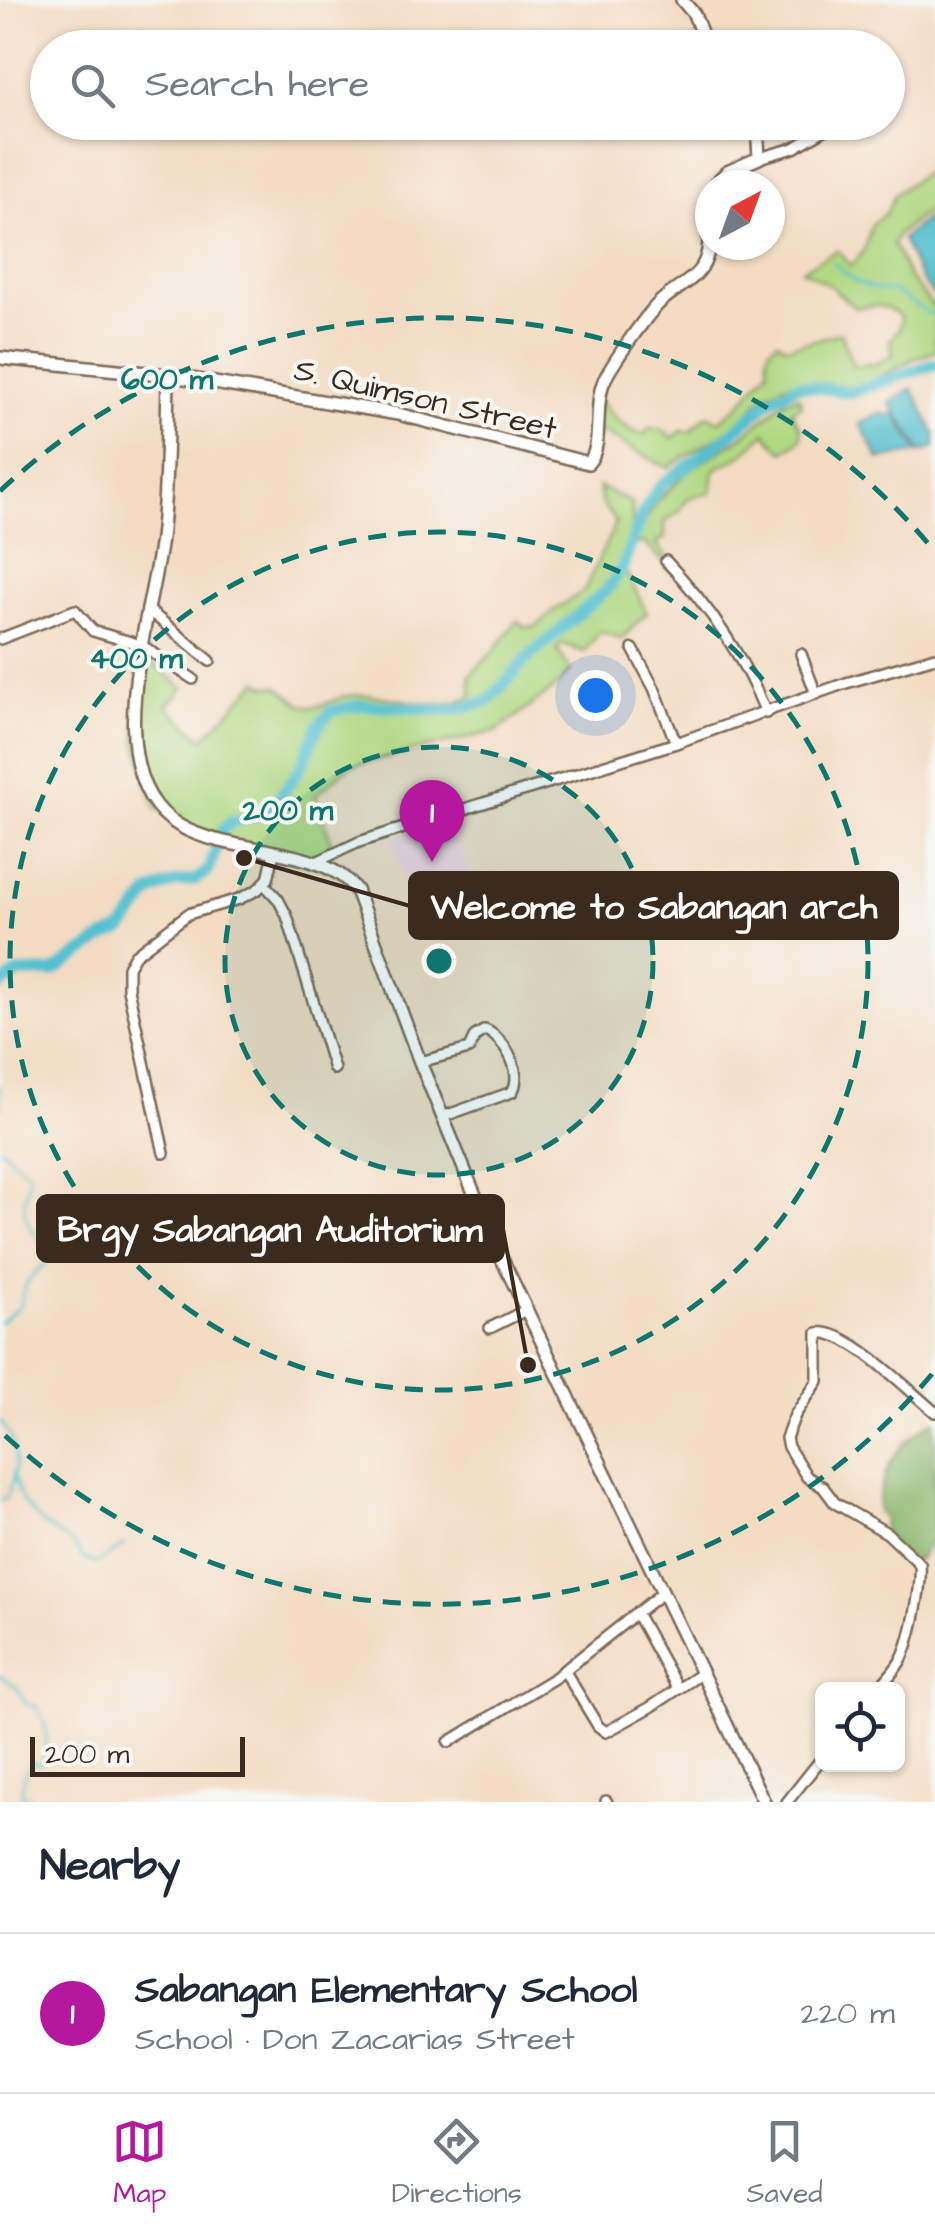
<!DOCTYPE html>
<html lang="en">
<head>
<meta charset="utf-8">
<style>
  :root { --surface:#fff; --page:#f6f6f7; --text:#1f2937; --muted:#747a83; --line:#e0e1e3; --accent:#b5179e }
  body { margin:0; font-family:"Architects Daughter",sans-serif; background:var(--page); color:var(--text) }
  .controls { position:absolute; right:30px; bottom:30px; display:grid; overflow:hidden; border-radius:15px; box-shadow:0 2px 8px #0004 }
  .controls button { width:90px; height:90px; display:grid; place-items:center; padding:0; border:0; border-bottom:2px solid var(--line); background:var(--surface); color:var(--text); font:50px sans-serif }
  .compass { position:absolute; left:695px; top:170px; width:90px; height:90px; border-radius:50%; background:var(--surface); box-shadow:0 2px 8px #0004; rotate:41deg }
  .scale { position:absolute; left:30px; bottom:25px; width:215px; box-sizing:border-box; padding-left:10px; border:5px solid #3b2a1e; border-top:0; font-size:28px; line-height:35px; white-space:nowrap; color:#3b2a1e; -webkit-text-stroke:8px #f6f6f2; paint-order:stroke }
  .you { position:absolute; left:595px; top:695px; width:35px; height:35px; margin:-25px; border:8px solid #fff; border-radius:50%; background:#1a73e8; box-shadow:0 0 0 15px #1a73e833 }
  .badge { display:grid; place-items:center; width:65px; height:65px; border-radius:50%; background:var(--accent); color:#fff; font-size:32px; font-weight:700 }
  .pin { position:absolute; translate:-50% -82px; filter:drop-shadow(0 2px 5px #0008) }
  .pin::after { content:''; position:absolute; top:52px; width:35px; height:30px; background:inherit; clip-path:polygon(0 0,100% 0,50% 100%) }
  .list { margin:0; padding:0; list-style:none }
  h2 { display:flex; justify-content:space-between; align-items:center; height:130px; margin:0; padding:0 40px; font-size:42px }
  h2 small { font-size:32px; font-weight:400; color:var(--muted) }
  .list li { display:grid; grid-template-columns:65px 1fr auto; gap:30px; align-items:center; box-sizing:border-box; height:160px; padding:0 40px; border-top:2px solid var(--line) }
  .list b { display:block; font-size:38px; white-space:nowrap }
  .list p { margin:0; font-size:32px; white-space:nowrap; color:var(--muted) }
  .list em { font-size:32px; font-style:normal; color:var(--muted) }
  .icon { flex:none; width:55px; height:55px; fill:none; stroke:currentColor; stroke-width:2; stroke-linecap:round; stroke-linejoin:round }
  .map { position:relative; flex:none; width:935px; height:1802px; overflow:hidden }
  .search { position:absolute; background:var(--surface); box-shadow:0 2px 8px #0004; left:30px; right:30px; top:30px; height:110px; display:flex; align-items:center; gap:25px; box-sizing:border-box; padding:0 35px; border-radius:55px; color:var(--muted); font-size:38px }
  .sheet { height:290px; background:var(--surface) }
  nav { display:flex; justify-content:space-around; align-items:center; box-sizing:border-box; height:140px; border-top:2px solid var(--line); background:var(--surface); font-size:28px; color:var(--muted) }
  nav a { display:grid; justify-items:center; gap:5px }
  nav .on { color:var(--accent) }
  .map>svg:first-child { display:block }
  .built { fill:#f2cfe0 }
  .green { fill:#b0d882; stroke:#768150; stroke-width:2.5 }
  .forest { fill:#8cb870; stroke:#647147; stroke-width:2.5 }
  .water { fill:#54c0cf; stroke:#487576; stroke-width:2.5 }
  .lines { fill:none; stroke-linecap:round; stroke-linejoin:round }
  .stream { stroke:#54c0cf; stroke-width:2.5 }
  .river { stroke:#54c0cf; stroke-width:12 }
  .street-casing { stroke:#7b6857; stroke-width:14 }
  .secondary-casing { stroke:#7b6857; stroke-width:16 }
  .street { stroke:#fff; stroke-width:9 }
  .secondary { stroke:#fff; stroke-width:11 }
  .ring { fill:none; stroke:#0f766e; stroke-width:5; stroke-dasharray:18 12 }
  .labels { text-anchor:middle; stroke-width:8; stroke-linejoin:round; paint-order:stroke }
  .street-label { font-size:32px; fill:#3b2a1e; stroke:#f6f6f2 }
  .centre { fill:#0f766e; stroke:#f6f6f2; stroke-width:5 }
  .ring-label { font-size:30px; text-anchor:middle; font-weight:bold; fill:#0f766e; stroke:#f6f6f2; stroke-width:8; stroke-linejoin:round; paint-order:stroke }
  .leader { fill:none; stroke:#3b2a1e; stroke-width:4 }
  .callout-dot { fill:#3b2a1e; stroke:#f6f6f2; stroke-width:4 }
  .callout { fill:#3b2a1e; stroke:#3b2a1e; stroke-width:4 }
  .callout-label { font-size:35px; text-anchor:middle; font-weight:bold; fill:#fff }
</style>
</head>
<body>
<div class="map">
<svg width="935" height="1802" viewBox="0 0 935 1802">
  <rect width="100%" height="100%" fill="#f6f6f2"/>
  <filter id="ink" filterUnits="userSpaceOnUse"><feTurbulence type="fractalNoise" baseFrequency=".01" numOctaves="2"/><feDisplacementMap in="SourceGraphic" scale="20" xChannelSelector="R" yChannelSelector="G"/><feConvolveMatrix kernelMatrix="1 2 1 2 8 2 1 2 1" color-interpolation-filters="sRGB"/></filter>
  <filter id="wash" filterUnits="userSpaceOnUse"><feTurbulence type="fractalNoise" baseFrequency=".0048" numOctaves="4" result="noise"/><feDisplacementMap in="SourceGraphic" scale="40" xChannelSelector="R" yChannelSelector="G"/><feGaussianBlur stdDeviation="2.25" result="paint"/><feColorMatrix in="noise" values="0 0 0 0 0 0 0 0 0 0 0 0 0 0 0 0 0 1.4 0 .05"/><feComposite in="paint" operator="in"/></filter>
  <g filter="url(#wash)">
    <rect width="100%" height="100%" fill="#f3dcc2"/>
    <path class="built" d="M452 819 474 886 412 905 391 838Z"/>
    <g class="green">
      <path d="M935 165V205L897 235 893 244 908 276 935 309V352C905 359 880 379 852 392 817 385 797 370 762 398 753 406 746 420 735 427 713 441 690 452 668 468L594 428 599 400C610 414 627 434 646 434L648 428 663 430 672 438 681 431 690 432 707 415 719 421 738 406 769 369C766 355 766 349 778 341L787 347 841 333 853 366 875 364 893 355 890 340 899 329 901 318C890 304 872 304 855 308L832 287 802 269 838 250 851 266 864 251 872 224 887 212 895 194Z"/>
      <path d="M798 396 802 404 791 412 802 429 800 440 783 452 765 433 745 453 714 470 711 493 688 498 680 511 665 522V538L656 543 675 569 671 571 645 543 632 544 623 566 647 613 622 638 600 632 584 652 562 643 557 649 571 671 551 691 497 731 350 766 316 795 334 851 308 863 226 846 156 808 136 741 141 654 184 688 167 706 203 739 258 681 266 686H278C288 693 298 705 311 707 323 708 335 697 347 696 387 690 435 716 472 696L470 675 493 652 517 621 524 627H536L553 611 584 591 616 522 602 504 599 487 632 503 633 541 657 502 688 471 739 439 785 401Z"/>
    </g>
    <path class="forest" d="M935 1420V1536L917 1561 904 1555 883 1532 884 1519 878 1512C881 1470 896 1444 935 1420Z"/>
    <g class="water">
      <path d="M935 211V297L920 278 902 239Z"/>
      <path d="M912 388 935 434V447L922 452 890 403Z"/>
      <path d="M881 412 887 416 894 413 919 452 879 459 860 424Z"/>
    </g>
    <g class="lines">
      <g class="stream">
        <path d="M834 263 856 282 875 289 893 291 935 317"/>
        <path d="M0 1086V1109"/>
        <path d="M0 1147 30 1175C27 1188 22 1204 26 1217 31 1235 47 1241 47 1262 32 1275 22 1285 21 1305L0 1323"/>
        <path d="M0 1421C20 1444 19 1469 7 1497L0 1500"/>
        <path d="M13 1473 22 1501 43 1524 72 1543 83 1558 97 1563 124 1545"/>
        <path d="M0 1676 17 1687 27 1705 36 1706C48 1721 50 1748 41 1765L34 1762C26 1769 21 1783 22 1794L40 1802"/>
      </g>
      <path class="river" d="M0 986 19 973 53 972 105 937 122 930 151 892 177 882 195 880 208 871 223 830 231 822 262 814 283 793 303 763 318 726 331 711 359 705 450 710 487 702 530 656 608 589 623 566 643 512 661 485 729 436 769 401 798 385 851 392 935 364"/>
    </g>
  </g>
  <g filter="url(#ink)">
    <g class="lines">
      <g class="street-casing">
        <g id="street">
          <path d="M759 158 794 148 838 122"/>
          <path d="M666 561C709 606 743 655 766 713"/>
          <path d="M147 609 210 661"/>
          <path d="M0 639 75 610 93 631 141 645 193 679"/>
          <path d="M633 649 654 688 676 743"/>
          <path d="M801 654 816 694"/>
          <path d="M314 863 359 842 676 743 846 683 935 657"/>
          <path d="M264 884 278 899 287 916 334 1069"/>
          <path d="M420 1062 469 1049 475 1036 485 1030C505 1038 524 1073 512 1092L442 1117"/>
          <path d="M164 1153 128 989V967L135 955 188 914 239 899 257 890 268 879 274 853"/>
          <path d="M490 1328 526 1310"/>
          <path d="M636 1613 678 1689"/>
          <path d="M564 1670 598 1726 606 1732 651 1707 702 1673"/>
          <path d="M878 1690C886 1679 897 1669 902 1658 912 1638 922 1586 920 1564L887 1533 835 1503 823 1487 807 1477 788 1447 786 1438 795 1415 818 1381V1333C848 1328 910 1392 935 1412"/>
          <path d="M449 1742 556 1677 662 1593"/>
          <path d="M606 1801 607 1802"/>
          <path d="M787 1802 822 1758"/>
        </g>
      </g>
      <g class="secondary-casing">
        <g id="secondary">
          <path d="M682 0 694 14 707 48"/>
          <path d="M714 185 727 172 759 158 757 122"/>
          <path d="M0 358 167 375 398 414 588 463C604 447 593 406 604 381 611 365 646 316 658 304 672 290 695 281 704 263 715 241 703 217 710 194"/>
          <path d="M168 376C167 426 167 478 162 529 156 606 91 775 180 826 229 855 322 844 356 890L420 1062 498 1251 764 1802"/>
        </g>
      </g>
      <use href="#street" class="street"/>
      <use href="#secondary" class="secondary"/>
    </g>
  </g>
  <circle cx="439" cy="961" r="214" fill="#0f766e" fill-opacity=".12"/>
  <g class="ring">
    <circle cx="439" cy="961" r="214"/>
    <circle cx="439" cy="961" r="429"/>
    <path d="M932 1374A643 643 0 0 1 0 1431M0 491A643 643 0 0 1 932 548"/>
  </g>
  <g class="labels">
    <g class="street-label">
      <text transform="translate(426 398) rotate(13)" y="11">S. Quimson Street</text>
    </g>
  </g>
  <circle cx="439" cy="961" r="15" class="centre"/>
  <g class="ring-label">
    <text x="167" y="389">600 m</text>
    <text x="136" y="668">400 m</text>
    <text x="288" y="820">200 m</text>
  </g>
  <path class="leader" d="M244 858L410 906M528 1365L503 1229"/>
  <g class="callout-dot">
    <circle cx="244" cy="858" r="10"/>
    <circle cx="528" cy="1365" r="10"/>
  </g>
  <g class="callout">
    <rect x="410" y="873" width="487" height="65" rx="10"/>
    <rect x="38" y="1196" width="465" height="65" rx="10"/>
  </g>
  <g class="callout-label">
    <text x="654" y="918">Welcome to Sabangan arch</text>
    <text x="270" y="1241">Brgy Sabangan Auditorium</text>
  </g>
</svg>
<div class="controls">
<button><svg class="icon" aria-label="locate" viewBox="0 0 24 24"><circle cx="12" cy="12" r="6"/><path d="M12 2v4M12 18v4M2 12h4M18 12h4"/></svg></button>
</div>
<svg class="compass" viewBox="-18 -18 36 36"><path d="M0-13l5 13h-10z" fill="#e53935"/><path d="M0 13l5-13h-10z" fill="#747a83"/></svg>
<div class="scale">200 m</div>
<div class="you"></div>
<div class="pin badge" style="left:432px;top:862px">1</div>
<div class="search"><svg class="icon" aria-label="search" viewBox="0 0 24 24"><circle cx="10" cy="10" r="6"/><path d="M15 15l6 6"/></svg>Search here</div>
</div>
<section class="sheet">
<h2>Nearby<small></small></h2>
<ul class="list">
<li><span class="badge">1</span><div><b>Sabangan Elementary School</b><p>School · Don Zacarias Street</p></div><em>220 m</em></li>
</ul>
</section>
<nav>
<a class="on"><svg class="icon" aria-label="map" viewBox="0 0 24 24"><path d="M3 6l6-2 6 2 6-2v14l-6 2-6-2-6 2zM9 4v14M15 6v14"/></svg>Map</a>
<a><svg class="icon" aria-label="directions" viewBox="0 0 24 24"><path d="M12 3l9 9-9 9-9-9zM9 14v-3h6M13 9l2 2-2 2"/></svg>Directions</a>
<a><svg class="icon" aria-label="saved" viewBox="0 0 24 24"><path d="M7 4h10v16l-5-4-5 4z"/></svg>Saved</a>
</nav>
</body>
</html>
